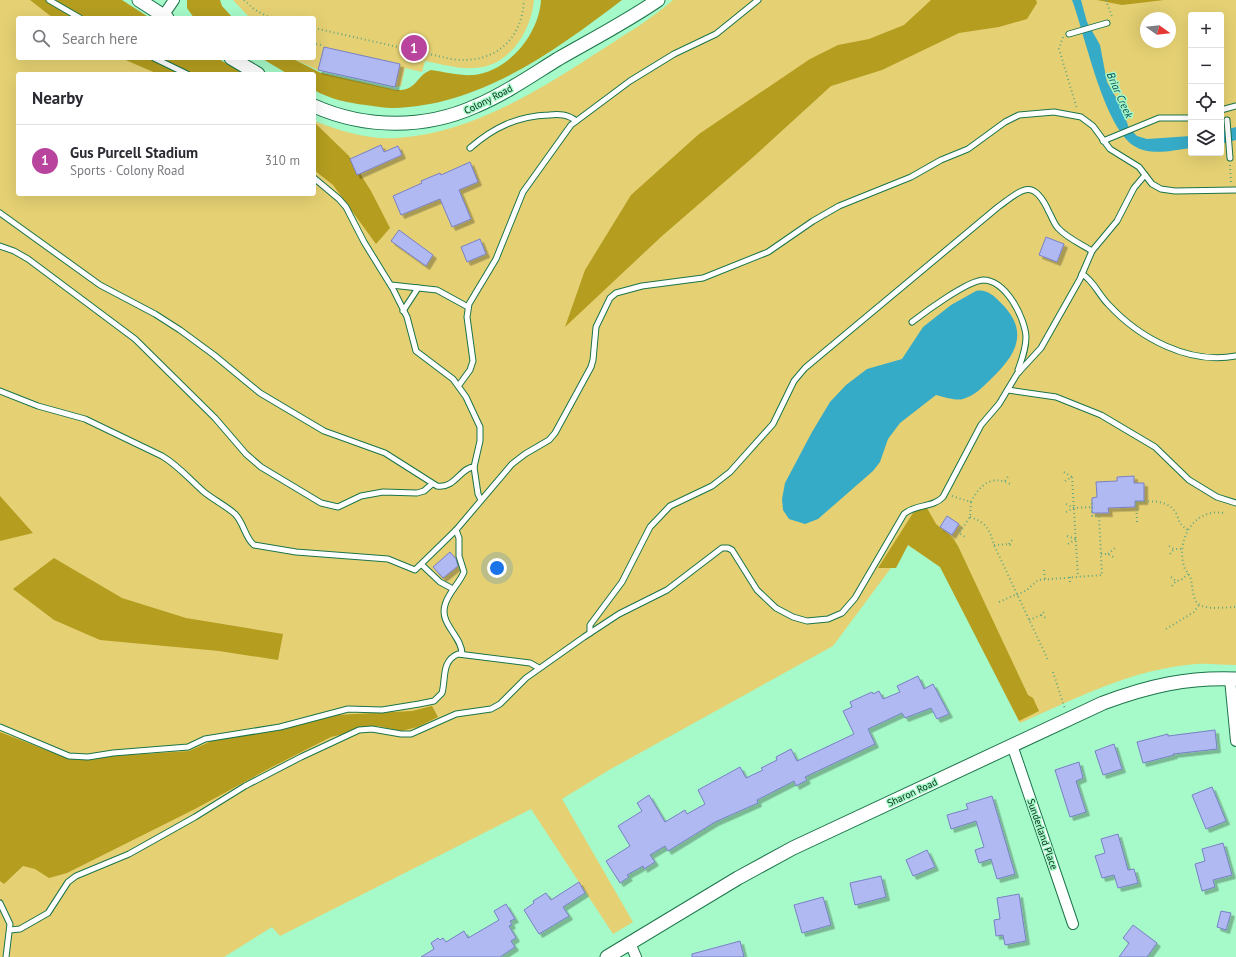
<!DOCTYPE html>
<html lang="en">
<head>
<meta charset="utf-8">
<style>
  :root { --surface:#fff; --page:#f2f2f3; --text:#2b2b33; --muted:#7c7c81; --line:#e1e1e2; --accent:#b8449e }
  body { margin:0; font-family:"PT Sans",sans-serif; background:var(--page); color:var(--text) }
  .controls { position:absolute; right:12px; top:12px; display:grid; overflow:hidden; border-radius:4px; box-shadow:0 4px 16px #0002 }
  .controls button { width:36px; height:36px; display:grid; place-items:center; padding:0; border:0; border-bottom:1px solid var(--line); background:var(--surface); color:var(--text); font:20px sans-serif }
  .compass { position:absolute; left:1140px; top:12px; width:36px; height:36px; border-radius:50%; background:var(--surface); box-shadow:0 4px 16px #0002; rotate:105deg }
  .you { position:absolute; left:497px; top:568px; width:14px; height:14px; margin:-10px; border:3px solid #fff; border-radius:50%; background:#1a73e8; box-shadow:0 0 0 6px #1a73e833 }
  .badge { display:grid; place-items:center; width:26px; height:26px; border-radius:50%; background:var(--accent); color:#fff; font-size:13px; font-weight:700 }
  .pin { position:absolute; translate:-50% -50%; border:2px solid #fff; box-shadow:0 1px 4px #0006 }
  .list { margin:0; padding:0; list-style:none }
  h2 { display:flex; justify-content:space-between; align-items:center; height:52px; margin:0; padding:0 16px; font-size:17px }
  h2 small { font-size:13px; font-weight:400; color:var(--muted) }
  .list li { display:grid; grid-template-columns:26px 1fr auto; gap:12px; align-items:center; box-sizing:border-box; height:72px; padding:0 16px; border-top:1px solid var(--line) }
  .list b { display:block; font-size:15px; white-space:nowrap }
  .list p { margin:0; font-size:13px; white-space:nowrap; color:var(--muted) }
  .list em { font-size:13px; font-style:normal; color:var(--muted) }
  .icon { flex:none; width:22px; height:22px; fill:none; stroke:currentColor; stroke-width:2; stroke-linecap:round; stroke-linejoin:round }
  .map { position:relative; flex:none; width:1236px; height:957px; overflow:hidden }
  .search { position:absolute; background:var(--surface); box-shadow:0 4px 16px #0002; left:16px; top:16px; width:300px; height:44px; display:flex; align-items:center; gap:10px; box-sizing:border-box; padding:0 14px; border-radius:4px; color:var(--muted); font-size:15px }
  .panel { position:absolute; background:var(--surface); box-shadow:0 4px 16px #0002; left:16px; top:72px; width:300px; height:124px; border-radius:4px }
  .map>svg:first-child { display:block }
  .green { fill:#e5d173; fill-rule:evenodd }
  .forest { fill:#b49d1f }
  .water { fill:#36abc7 }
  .building { fill:#b0b9f1; stroke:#7880c5; filter:url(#shadow) }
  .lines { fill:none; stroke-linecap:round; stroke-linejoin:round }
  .service-casing { stroke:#1c744a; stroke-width:7 }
  .minor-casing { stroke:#1c744a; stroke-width:12 }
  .tertiary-casing { stroke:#1c744a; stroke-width:15 }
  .path { stroke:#66a782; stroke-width:2; stroke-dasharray:1 3; stroke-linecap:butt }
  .service { stroke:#fff; stroke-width:5 }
  .minor { stroke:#fff; stroke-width:10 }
  .tertiary { stroke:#fff; stroke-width:13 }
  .labels { text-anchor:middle; stroke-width:3; stroke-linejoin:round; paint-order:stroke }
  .street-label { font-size:10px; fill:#072b19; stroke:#a6f9c8 }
  .water-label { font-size:11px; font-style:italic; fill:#074c5b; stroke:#a6f9c8 }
</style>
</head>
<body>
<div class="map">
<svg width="1236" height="957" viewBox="0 0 1236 957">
  <defs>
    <filter id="shadow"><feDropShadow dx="3.5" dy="3.5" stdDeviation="0" flood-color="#0004"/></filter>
  </defs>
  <rect width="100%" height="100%" fill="#a6f9c8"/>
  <g class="green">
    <path d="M0 0H113L141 18H18V58H204L231 74H18V194H314V121C341 131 368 140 397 138 473 133 543 88 606 47 629 32 653 18 673 0H1236V665C1223 665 1209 663 1196 664 1132 669 1077 698 1020 723L941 567 908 545 833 646 609 770 562 799 633 922 613 934 531 809 280 936 272 927 224 957H0ZM1191 15H1221V153H1191ZM1146 18H1170V42H1146Z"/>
    <path d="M233 0H534C531 32 509 67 474 68 457 69 441 64 425 61L422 72 405 68 401 86 395 87 318 70 291 58H314V18H250Z"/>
  </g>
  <g class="forest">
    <path d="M30 0H122L150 18H53Z"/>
    <path d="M220 0 222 6 233 18H194L187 8V0Z"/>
    <path d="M541 0H622C555 51 480 106 393 108 384 108 375 106 366 105 348 103 330 99 314 90V74H288L261 58H291L321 73 396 90C418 91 415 76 431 70 445 72 460 76 474 75 509 71 539 34 541 0Z"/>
    <path d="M931 0H1036L1037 3 1027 19 999 27 959 33 882 70 831 86 751 159 662 236 565 327 585 270 631 195 699 134 810 59 838 45 869 39 904 25Z"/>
    <path d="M1097 0H1164L1122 5Z"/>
    <path d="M121 58H217L244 74H158Z"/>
    <path d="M314 122 349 156 371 191 390 228 376 244 333 185 314 170Z"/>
    <path d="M0 496 33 533 0 541Z"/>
    <path d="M922 508H927L936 524 953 538 958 546 1028 695 1033 698 1039 711 1019 721 940 567 908 545 896 568H878L913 513Z"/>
    <path d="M54 558 122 598 186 618 283 634 278 660 219 651 100 640 54 620 13 589Z"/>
    <path d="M432 706 438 717 418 727 401 731 378 726 331 737 270 768 195 809 67 873 49 878 35 869 23 866 4 884 0 881V732L69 759 189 751 214 740 296 726 336 715 412 711Z"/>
  </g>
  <g class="water">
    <path d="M1072 0H1081L1087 22 1100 45 1107 82 1121 106 1129 128 1137 136 1147 139 1191 136V148C1175 150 1151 156 1136 147 1104 130 1085 34 1072 0Z"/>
    <path d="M1236 127V140L1221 144V131Z"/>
    <path d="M976 291C986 289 993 295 1000 302 1030 331 1017 354 991 379 983 387 974 396 963 399 955 401 945 397 936 395L900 423 888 439 880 462 873 471 818 519 805 524 789 519 783 510 782 499 785 483 812 432 830 402 846 385 867 369 902 359 923 327 951 305Z"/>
  </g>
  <g class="building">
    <path d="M324 47 400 64 395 87 318 70Z"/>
    <path d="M381 145 384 152 398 146 402 155 357 175 350 159Z"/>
    <path d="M470 162 478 182 459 190 471 219 452 227 440 199 401 215 393 196 422 183 421 181 440 173 441 175Z"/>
    <path d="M399 230 433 255 426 266 391 241Z"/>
    <path d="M1046 237 1064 244 1057 262 1039 255Z"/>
    <path d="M480 239 486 254 467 262 461 247Z"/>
    <path d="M1134 476V483H1144V501H1135V507L1108 508 1109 513H1092V498L1097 497 1096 482 1117 481V477Z"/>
    <path d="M947 516 959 524 952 535 940 527Z"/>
    <path d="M450 552 456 559 458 566 443 578 433 567Z"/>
    <path d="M918 676 924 689 933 684 949 714 937 719 931 708 905 718 902 713 868 729 875 744 805 777 807 780 796 786 794 781 757 800 758 803 715 822 668 851 665 846 650 855 655 862 644 869 643 866 627 875 629 877 620 883 606 861 630 846 618 826 642 811 637 803 649 795 665 822 685 810 687 814 705 804 698 790 740 767 746 778 763 770 761 768 777 760 776 757 791 749 797 761 854 734 843 711 852 707 850 702 872 692 873 694 879 691 883 699 900 692 897 686Z"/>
    <path d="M1215 730 1217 749 1173 754 1174 755 1143 763 1137 742 1168 734V736Z"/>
    <path d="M1114 744 1122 769 1103 775 1095 751Z"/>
    <path d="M1079 762 1083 778 1076 781 1086 812 1070 817 1055 770Z"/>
    <path d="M1212 787 1226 821 1206 829 1192 795Z"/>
    <path d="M992 796 1015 874 997 879 991 859 979 863 975 850 984 847 976 821 951 829 947 815 968 809 966 804Z"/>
    <path d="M1118 834 1128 870 1134 869 1138 883 1118 888 1114 875 1102 878 1095 856 1105 853 1101 839Z"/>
    <path d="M1223 843 1232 875 1213 880 1215 887 1202 891 1195 864 1205 861 1202 849Z"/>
    <path d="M927 850 935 867 913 876 906 860Z"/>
    <path d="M881 876 886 897 855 905 850 883Z"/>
    <path d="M579 882 585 893 563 907 569 916 539 934 524 910 534 903 533 901 546 893 551 900Z"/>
    <path d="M1019 894 1026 941 1005 945 1003 935 996 936 994 920 1000 919 997 898Z"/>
    <path d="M823 897 831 925 802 933 794 905Z"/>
    <path d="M506 904 515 919 510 921 512 925 509 926 516 938 511 941 515 947 500 957H421L434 949 431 943 438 938 440 940 443 938 446 942 464 931 468 938 499 920 494 911Z"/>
    <path d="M1221 911 1231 913 1226 930 1217 927Z"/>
    <path d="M1133 925 1157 943 1147 957H1119L1129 943 1123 938Z"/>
    <path d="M740 941 744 957H692V954Z"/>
  </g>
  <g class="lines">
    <g class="service-casing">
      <g id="service">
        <path d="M49 0 80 18"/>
        <path d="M1069 34 1107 23"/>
        <path d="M154 58 187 74"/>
        <path d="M1221 110 1236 106"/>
        <path d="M1227 120 1230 158"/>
        <path d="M1103 141 1159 118H1191"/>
        <path d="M470 148C494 127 518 116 549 115 559 114 568 114 576 121"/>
        <path d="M314 178 339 199 346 207 364 242 393 289 407 317 416 351 453 379 466 397 480 427V441L474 467 478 494 481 500"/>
        <path d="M0 213 100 285 155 314 180 330 214 355 260 393 324 431 385 453 437 486C455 489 461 467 474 467"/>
        <path d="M0 246 14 251 28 259 135 339 215 418 246 454 261 467 321 503 338 507 361 496 383 492 417 493 424 491 432 484"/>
        <path d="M1082 274C1093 280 1099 295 1108 304 1139 338 1189 365 1236 356"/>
        <path d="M391 285 437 290 468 307"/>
        <path d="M403 311 418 288"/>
        <path d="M912 322C925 312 967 281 983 280 1006 280 1025 318 1026 337 1026 349 1022 359 1018 370L1019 372"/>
        <path d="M459 385 470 370 473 361 467 317 469 304 496 259 523 192 571 125 630 81 674 54 716 34 758 0"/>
        <path d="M1008 390 1056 397 1101 415 1155 447 1189 480 1217 497 1236 503"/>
        <path d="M0 391 38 406 85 419 162 456C179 466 190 480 204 492 214 500 226 506 235 514 244 523 245 538 254 545L296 552 388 559 415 570 456 530 512 464 525 454 549 440 555 433 591 367 593 360 596 327 610 298 616 293 642 286 703 278 768 252 813 221 839 206 911 177 941 160 968 149 1005 122 1019 115 1054 112 1081 117 1093 126 1110 149 1139 167 1152 184 1161 189 1175 191 1236 190"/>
        <path d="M456 530 459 538V556L464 572C459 584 448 593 445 605 439 624 462 636 462 654"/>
        <path d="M422 565 440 582 453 589"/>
        <path d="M590 633V625L622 582 650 527 670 506 712 486 730 472 773 424 794 381 805 368 998 207C1023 189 1033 177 1049 212 1052 217 1054 224 1058 228 1067 238 1081 244 1092 251"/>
        <path d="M0 727 69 756 88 757 113 753 188 747 205 739 280 727 348 709 382 710 419 704 434 701 442 693C446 679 441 661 458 654L530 663 539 668"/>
        <path d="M0 903 10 924 6 957"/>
        <path d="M10 930 20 929 48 913 68 882 76 876 129 854 195 817 245 786 301 757 359 730 372 729 401 734H411L456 714 491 709 500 704 526 678 584 637 619 614 667 590 722 548H728L732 550 757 590 776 608 793 617 807 621 828 619 842 613 855 598 904 514C915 504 933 508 943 497L981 425 999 404 1017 374 1041 348 1080 279 1092 251 1117 221 1134 188 1145 175"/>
      </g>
    </g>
    <g class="minor-casing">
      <g id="minor">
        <path d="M163 16 174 0"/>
        <path d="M1230 679 1236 741"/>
        <path d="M1012 745 1073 924"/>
        <path d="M630 943 636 957"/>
      </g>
    </g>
    <g class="tertiary-casing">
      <g id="tertiary">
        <path d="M139 0 167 18"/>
        <path d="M231 58 258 74"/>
        <path d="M314 106C366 129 425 129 476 106 505 94 532 75 558 59 591 40 626 22 658 0"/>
        <path d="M607 957 738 878 793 848 1103 703C1149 686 1187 677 1236 679"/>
      </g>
    </g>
    <g class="path">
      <path d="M244 0 255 10 271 18"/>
      <path d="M1106 0 1112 17"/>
      <path d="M314 28 451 59C492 65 522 42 524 0"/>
      <path d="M1063 37 1059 49 1077 109"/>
      <path d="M316 44 321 45"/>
      <path d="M1230 165 1231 183"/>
      <path d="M1064 472 1072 477"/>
      <path d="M1072 477 1078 577"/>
      <path d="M1005 481 1009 475"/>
      <path d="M1065 481 1072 477"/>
      <path d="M952 496 971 502 970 517 959 533 965 537"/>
      <path d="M971 502C979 486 991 474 1010 484"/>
      <path d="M1066 504 1074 508"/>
      <path d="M1066 512 1074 508 1092 507"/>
      <path d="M1223 513C1194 508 1176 540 1184 566 1185 571 1190 574 1191 580 1193 587 1192 601 1200 605 1209 610 1225 607 1236 607"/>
      <path d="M970 517C986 522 990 530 994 545L1048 660"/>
      <path d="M1137 522 1136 502C1150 501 1170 499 1177 515 1180 523 1180 525 1188 530"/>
      <path d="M1067 536 1076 539"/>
      <path d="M1009 544 1013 539"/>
      <path d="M1068 544 1076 539"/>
      <path d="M994 545 1009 544 1013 547"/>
      <path d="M1169 546 1174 549H1183"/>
      <path d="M1101 554H1108L1115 558"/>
      <path d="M1108 554 1115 548"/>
      <path d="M1170 554 1174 549"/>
      <path d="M1044 570 1045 579"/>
      <path d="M1070 577V583"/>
      <path d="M1171 577 1176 581 1181 580 1188 574"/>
      <path d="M1172 586 1176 581"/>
      <path d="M1017 595 1027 590 1038 580 1102 575 1099 516H1092V500"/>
      <path d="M999 602 1017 594"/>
      <path d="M1041 615 1046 618"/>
      <path d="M1029 620 1041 615 1046 610"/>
      <path d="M1166 629 1194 612 1199 605"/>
      <path d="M1053 672 1065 709"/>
    </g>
    <use href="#service" class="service"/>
    <use href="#minor" class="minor"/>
    <use href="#tertiary" class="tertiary"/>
  </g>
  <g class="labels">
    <g class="street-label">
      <text transform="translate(488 99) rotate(-27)" y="4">Colony Road</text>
      <text transform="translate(912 792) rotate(-25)" y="4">Sharon Road</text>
      <text transform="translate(1043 834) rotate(71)" y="4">Sunderland Place</text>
    </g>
    <g class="water-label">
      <text transform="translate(1120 95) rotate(66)" y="4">Briar Creek</text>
    </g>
  </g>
</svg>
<div class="controls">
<button>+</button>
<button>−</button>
<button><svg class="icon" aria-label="locate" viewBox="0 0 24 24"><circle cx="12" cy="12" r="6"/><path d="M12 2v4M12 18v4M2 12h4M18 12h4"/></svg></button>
<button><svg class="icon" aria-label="layers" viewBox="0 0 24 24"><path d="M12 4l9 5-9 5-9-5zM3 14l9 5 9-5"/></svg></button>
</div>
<svg class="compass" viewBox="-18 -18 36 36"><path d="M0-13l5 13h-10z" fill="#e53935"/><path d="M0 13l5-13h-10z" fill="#7c7c81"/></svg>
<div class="you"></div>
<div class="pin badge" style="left:414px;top:48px">1</div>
<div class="search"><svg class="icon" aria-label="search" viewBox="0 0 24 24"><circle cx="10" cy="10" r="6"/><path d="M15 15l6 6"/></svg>Search here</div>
<section class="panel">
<h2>Nearby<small></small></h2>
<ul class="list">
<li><span class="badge">1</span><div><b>Gus Purcell Stadium</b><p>Sports · Colony Road</p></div><em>310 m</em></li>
</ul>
</section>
</div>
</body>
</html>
